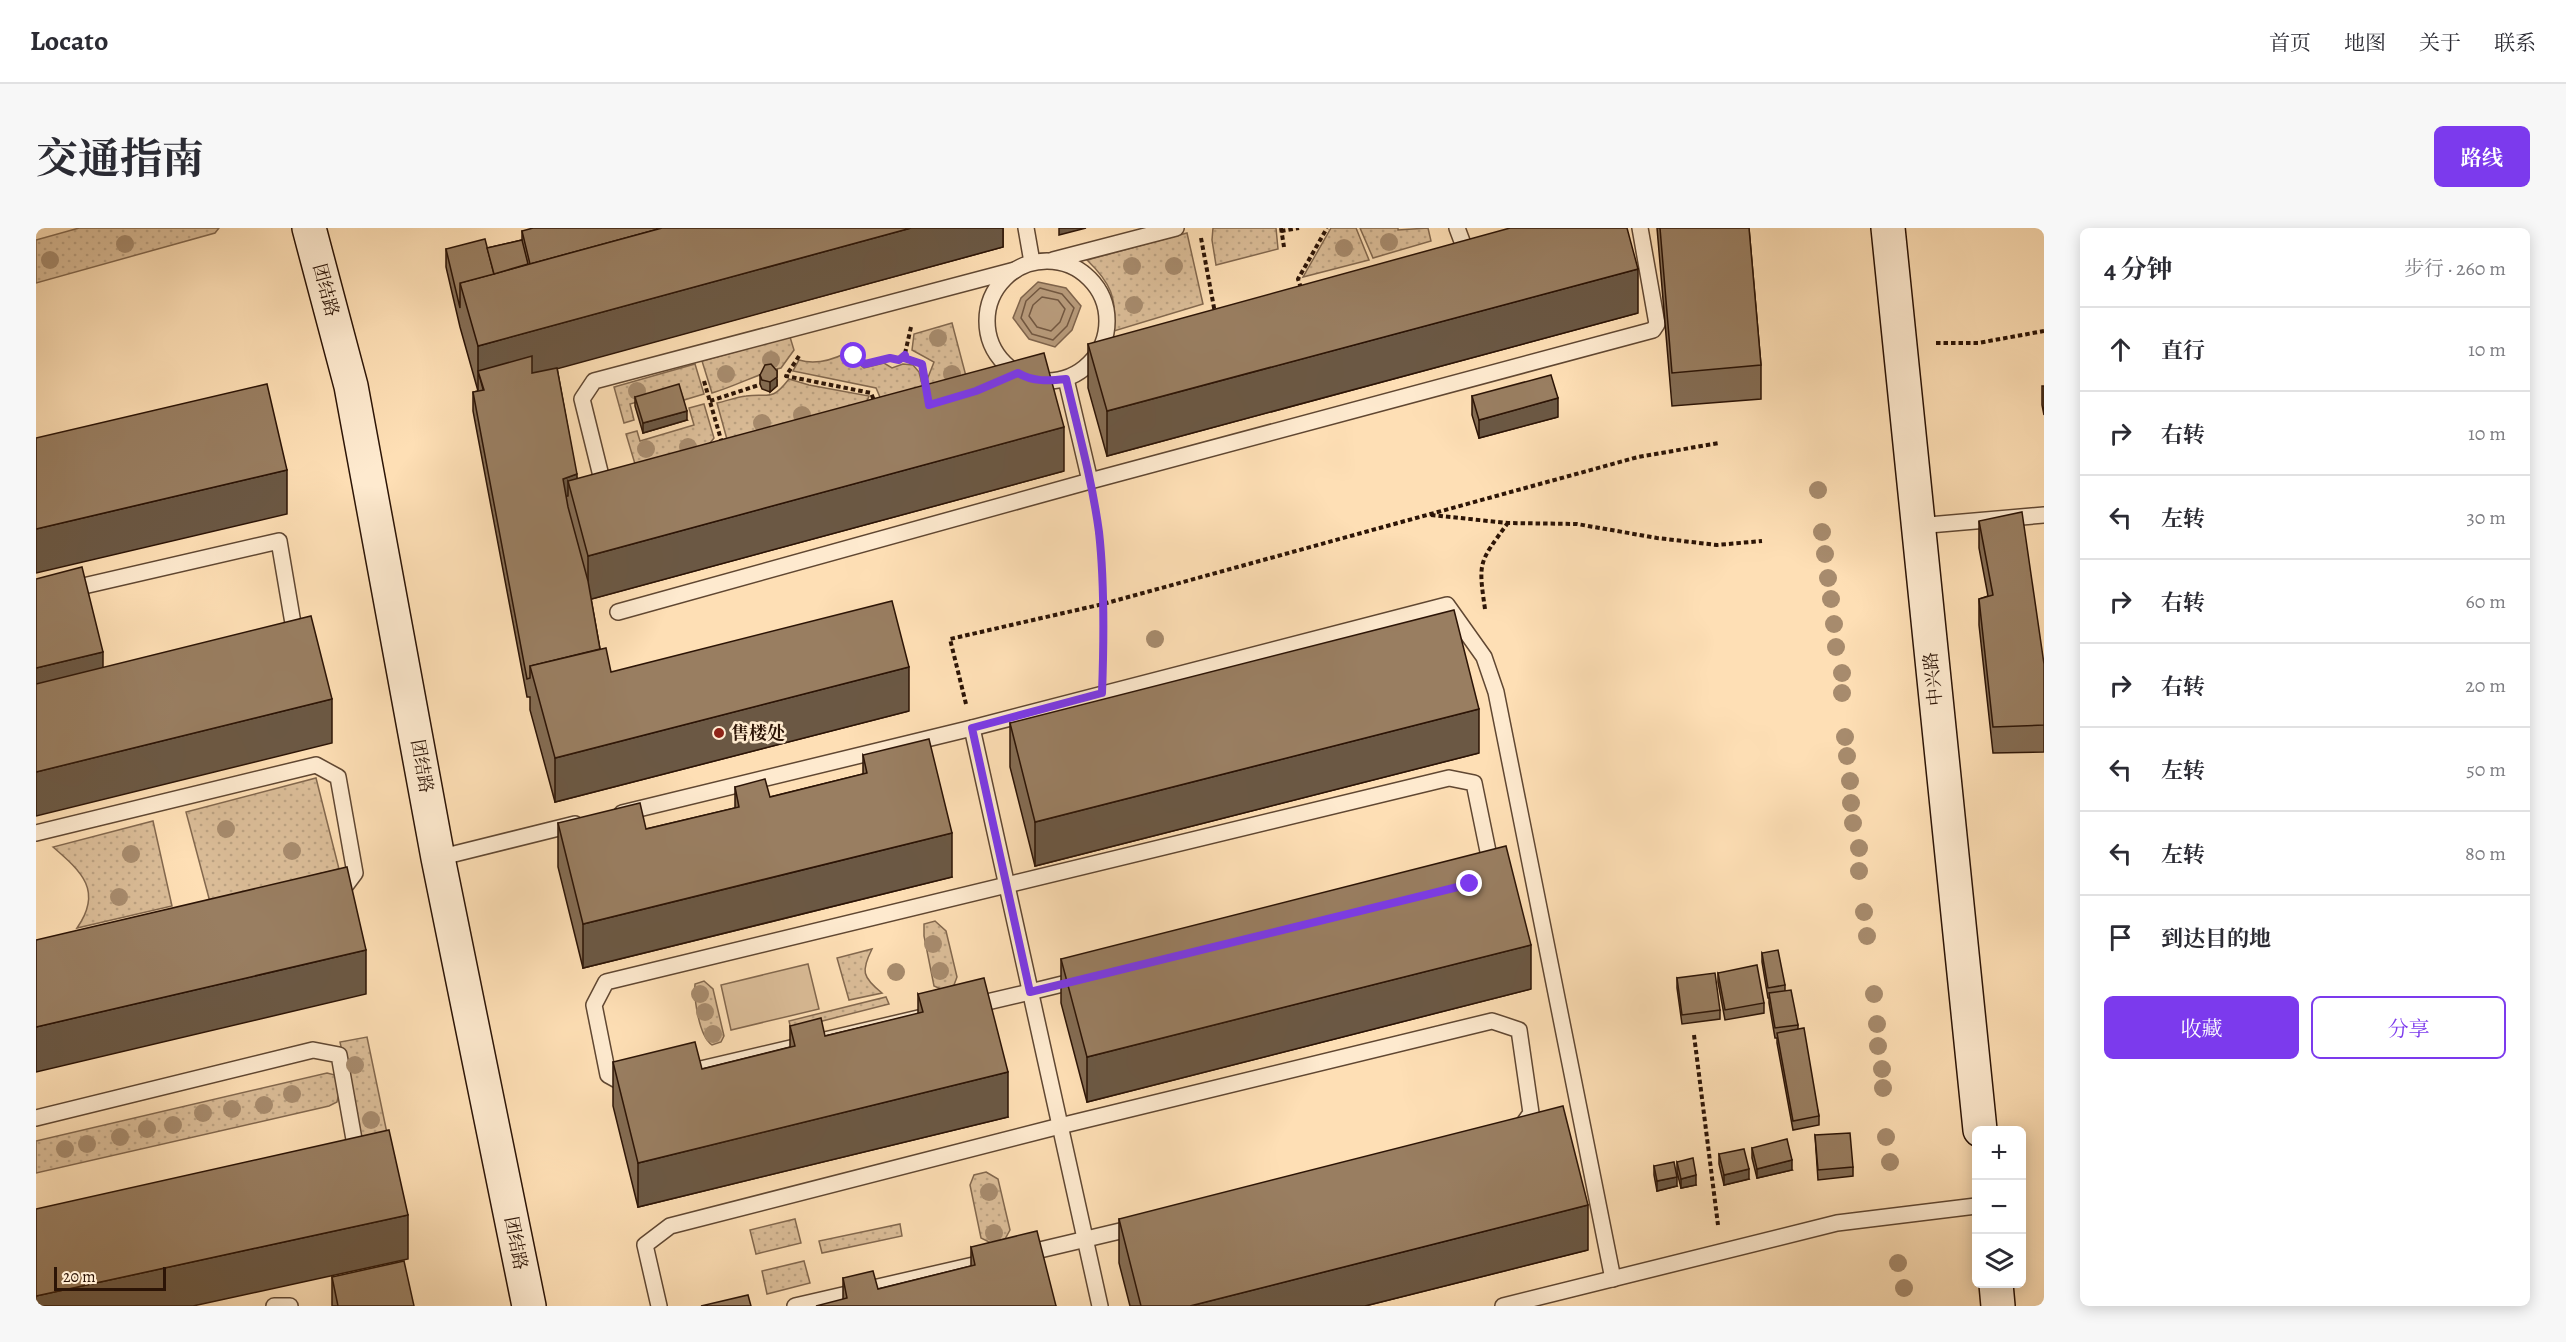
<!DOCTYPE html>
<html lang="zh">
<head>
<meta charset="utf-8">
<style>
  :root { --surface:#fff; --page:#f7f7f7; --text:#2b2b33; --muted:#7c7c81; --line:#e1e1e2; --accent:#7c3aed }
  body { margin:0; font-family:Alegreya,"Noto Serif SC",serif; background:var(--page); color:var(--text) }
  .controls { position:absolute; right:18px; bottom:18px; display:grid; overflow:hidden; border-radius:9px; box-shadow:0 3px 15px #0003 }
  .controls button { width:54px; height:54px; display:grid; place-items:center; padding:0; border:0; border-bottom:2px solid var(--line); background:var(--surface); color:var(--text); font:30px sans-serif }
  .scale { position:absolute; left:18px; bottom:15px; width:112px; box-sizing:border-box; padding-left:6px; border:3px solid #2c1406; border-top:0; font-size:16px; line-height:21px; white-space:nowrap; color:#2c1406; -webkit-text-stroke:4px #feeacf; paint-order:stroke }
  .stop { position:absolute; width:18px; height:18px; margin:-14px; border:4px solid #7c3aed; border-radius:50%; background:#fff }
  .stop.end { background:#7c3aed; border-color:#fff; box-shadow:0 2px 6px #0008 }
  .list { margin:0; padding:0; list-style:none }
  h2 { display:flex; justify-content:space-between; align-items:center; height:78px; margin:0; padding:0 24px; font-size:26px }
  h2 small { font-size:20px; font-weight:400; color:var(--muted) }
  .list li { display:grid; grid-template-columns:39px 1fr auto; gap:18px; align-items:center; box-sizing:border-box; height:84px; padding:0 24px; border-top:2px solid var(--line) }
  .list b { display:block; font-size:22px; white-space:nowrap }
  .list em { font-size:20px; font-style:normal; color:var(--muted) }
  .actions { display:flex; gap:12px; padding:18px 24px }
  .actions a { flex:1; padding:14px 0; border:2px solid var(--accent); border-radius:9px; text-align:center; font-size:21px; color:var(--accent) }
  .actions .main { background:var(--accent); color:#fff }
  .icon { flex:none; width:33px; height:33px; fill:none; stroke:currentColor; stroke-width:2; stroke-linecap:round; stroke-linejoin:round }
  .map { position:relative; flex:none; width:2008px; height:1078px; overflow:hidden; border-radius:9px }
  header { display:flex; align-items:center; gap:36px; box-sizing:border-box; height:84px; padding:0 30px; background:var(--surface); border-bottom:2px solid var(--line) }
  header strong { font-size:28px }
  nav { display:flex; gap:33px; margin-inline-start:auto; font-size:21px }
  .intro { display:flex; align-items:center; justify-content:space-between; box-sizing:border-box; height:144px; padding:0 36px }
  h1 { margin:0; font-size:42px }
  .button { padding:15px 27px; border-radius:9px; background:var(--accent); color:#fff; font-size:21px; font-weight:700 }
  main { display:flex; gap:36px; padding:0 36px }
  aside { flex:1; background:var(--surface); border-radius:9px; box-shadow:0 3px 15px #0003 }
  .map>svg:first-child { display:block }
  .green { fill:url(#green-dots); stroke:#83684e; stroke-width:1.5 }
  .pitch { fill:#dabc97; stroke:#83684e; stroke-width:1.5 }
  .water { fill:#b79a7a; stroke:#7f644c; stroke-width:1.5 }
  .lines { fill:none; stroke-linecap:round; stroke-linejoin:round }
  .shore { stroke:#725740; stroke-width:1.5 }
  .lane-casing { stroke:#604732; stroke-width:18 }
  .secondary-casing { stroke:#2c1406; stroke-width:36 }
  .path { stroke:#2c1406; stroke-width:4; stroke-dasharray:4.5 3; stroke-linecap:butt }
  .lane { stroke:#feeacf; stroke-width:15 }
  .secondary { stroke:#feeacf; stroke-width:33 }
  .tree { fill:#a78b6d }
  .wall { fill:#846c53; stroke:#2c1406; stroke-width:1.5 }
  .shaded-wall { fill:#6b5844; stroke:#2c1406; stroke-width:1.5 }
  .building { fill:#997e61; stroke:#2c1406; stroke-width:1.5 }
  .route { stroke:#7c3aed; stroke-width:8 }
  .poi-dot { fill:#8f2418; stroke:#feeacf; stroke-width:2 }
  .labels { text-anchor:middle; stroke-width:5; stroke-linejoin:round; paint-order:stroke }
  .street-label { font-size:18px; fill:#2c1406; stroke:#feeacf }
  .poi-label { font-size:18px; font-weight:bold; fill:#2c1406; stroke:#feeacf; text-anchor:start }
</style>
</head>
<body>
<header>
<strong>Locato</strong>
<nav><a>首页</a><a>地图</a><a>关于</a><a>联系</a></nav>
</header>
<div class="intro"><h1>交通指南</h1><a class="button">路线</a></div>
<main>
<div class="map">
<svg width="2008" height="1078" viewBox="0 0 2008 1078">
  <defs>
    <pattern id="green-dots" width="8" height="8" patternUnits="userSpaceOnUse" patternTransform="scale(1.5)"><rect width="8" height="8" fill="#dabc97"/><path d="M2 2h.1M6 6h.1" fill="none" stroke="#bba181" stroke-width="1.8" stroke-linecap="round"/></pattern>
  </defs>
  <rect width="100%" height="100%" fill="#fedfb5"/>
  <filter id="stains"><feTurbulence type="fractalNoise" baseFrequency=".00333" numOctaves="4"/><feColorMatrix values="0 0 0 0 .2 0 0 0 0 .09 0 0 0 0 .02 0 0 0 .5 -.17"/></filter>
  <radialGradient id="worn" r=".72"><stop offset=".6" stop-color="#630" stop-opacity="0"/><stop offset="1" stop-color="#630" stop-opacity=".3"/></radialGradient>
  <g class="green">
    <path d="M43 0H183L179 5 0 55V12Z"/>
    <path d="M1177 0H1240L1242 21 1180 37 1176 12Z"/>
    <path d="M1295 0H1320L1333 32 1267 49Z"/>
    <path d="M1324 0H1362V2L1392 0 1395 13 1337 30Z"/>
    <path d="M1151 5 1167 76 1078 103C1081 70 1075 55 1051 32Z"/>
    <path d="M916 95 931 152 894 163 891 152 898 134 876 122 878 106Z"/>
    <path d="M754 109 758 122 745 140C721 146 700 158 676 165L666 133Z"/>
    <path d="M810 125 828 140 848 135 856 140 867 136 877 137 883 144 888 164 847 176 840 160 757 143 763 132C779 137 796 132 810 125Z"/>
    <path d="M659 136 668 166 648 172 644 162 594 176 598 192 588 195 578 159Z"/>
    <path d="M753 151 773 157 833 168 829 178 692 215 681 175C691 173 700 169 710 168 734 165 735 174 753 151Z"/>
    <path d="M668 176 678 210 670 220 602 246 590 206 601 203 604 213 658 197 653 180Z"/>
    <path d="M280 550 303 641 174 674 150 584Z"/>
    <path d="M117 593 136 678 41 700C67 663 46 644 17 619Z"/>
    <path d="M899 693 910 703 921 749 918 757 907 762 898 758 888 708V696Z"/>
    <path d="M836 721C825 743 826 749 846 765L813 772 801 730Z"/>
    <path d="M668 753 677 761 688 808 685 814 676 817C663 808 658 772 659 756Z"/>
    <path d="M850 769 853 776 755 801 753 793Z"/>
    <path d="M331 809 357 934 330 940 304 814Z"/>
    <path d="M291 845 299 847 303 865 301 874 293 878 0 945V913Z"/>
    <path d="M950 944 962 951 974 1002 969 1011 955 1015 945 1010 934 957 938 947Z"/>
    <path d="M759 991 765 1015 720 1026 714 1002Z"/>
    <path d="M864 996 866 1008 786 1025 783 1013Z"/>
    <path d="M768 1033 774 1055 731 1066 726 1043Z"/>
  </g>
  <path class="pitch" d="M772 736 783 781 695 802 685 757Z"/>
  <path class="water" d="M1002 54 1030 60 1045 78 1036 102 1019 119 993 111 977 90 985 70Z"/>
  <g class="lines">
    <g class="shore">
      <path d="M1004 60 1026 66 1038 80 1031 98 1017 112 996 106 985 90 990 73Z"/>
      <path d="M1006 69 1022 72 1029 81 1024 94 1015 103 1001 99 993 88 997 77Z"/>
    </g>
    <g class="lane-casing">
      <g id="lane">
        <path d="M990 0 996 34"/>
        <path d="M1419 30 1427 16 1421 0"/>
        <path d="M1017 32 1140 0"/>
        <circle cx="1011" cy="93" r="60"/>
        <path d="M1030 151 1054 253 1617 102 1621 96 1604 0"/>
        <path d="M573 260 567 256 546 171 558 153 979 42"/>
        <path d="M1881 298 2008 287"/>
        <path d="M0 369 243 313 260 413"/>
        <path d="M582 384 1054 253"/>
        <path d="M936 500 1064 1078"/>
        <path d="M1413 550 1438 555 1456 643 1434 656 994 764 592 858 572 847 558 777 570 754Z"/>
        <path d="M586 585 936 500 1411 377 1448 429 1460 464 1577 1051"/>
        <path d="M0 605 280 537 302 549 319 645 307 661 301 663"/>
        <path d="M402 630 539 596"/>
        <path d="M0 890 277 822 303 827 319 917 317 928"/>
        <path d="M987 1026 1101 999"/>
        <path d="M238 1078H254"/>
        <path d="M623 1078 609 1017 634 998 1024 898 1456 793 1483 802 1495 885 1483 902"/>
        <path d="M759 1078 955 1033"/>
        <path d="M1467 1078 1801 995 1940 978"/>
      </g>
    </g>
    <g class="secondary-casing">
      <g id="secondary">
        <path d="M273 0 315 158 402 630 493 1078"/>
        <path d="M1852 0 1944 902"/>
        <path d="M1960 1056 1962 1078"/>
      </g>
    </g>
    <g class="path">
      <path d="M1245 0 1248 19"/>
      <path d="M1245 3 1263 0"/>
      <path d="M1165 10 1179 85"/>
      <path d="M1265 60 1262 51 1291 0"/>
      <path d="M875 99 868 130 886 137 890 160"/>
      <path d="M816 115 814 123 829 137 854 130 863 132 868 127"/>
      <path d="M1900 115H1942L2008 103"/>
      <path d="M763 128 750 148 835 165 839 175"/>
      <path d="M668 153 686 215"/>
      <path d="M674 173 726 156"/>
      <path d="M1059 280 1067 353V440"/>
      <path d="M1395 287 1472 295 1541 296 1621 310 1681 317 1726 313"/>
      <path d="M1449 381C1442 333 1443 335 1471 296"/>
      <path d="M930 476 914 411 1067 376 1602 229 1683 215"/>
      <path d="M1658 807 1682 997"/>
    </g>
    <use href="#lane" class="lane"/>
    <use href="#secondary" class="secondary"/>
  </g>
  <g class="tree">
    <circle cx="1353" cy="14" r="9"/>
    <circle cx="89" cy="16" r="9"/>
    <circle cx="1308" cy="20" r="9"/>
    <circle cx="14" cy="32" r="9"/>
    <circle cx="1096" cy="38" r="9"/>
    <circle cx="1138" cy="38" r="9"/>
    <circle cx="1098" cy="77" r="9"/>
    <circle cx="902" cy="110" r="9"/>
    <circle cx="735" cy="132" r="9"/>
    <circle cx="690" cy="146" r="9"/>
    <circle cx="916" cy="146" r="9"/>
    <circle cx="601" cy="163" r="9"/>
    <circle cx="766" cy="187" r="9"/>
    <circle cx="726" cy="195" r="9"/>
    <circle cx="652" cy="219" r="9"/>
    <circle cx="610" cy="221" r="9"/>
    <circle cx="1782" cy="262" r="9"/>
    <circle cx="1786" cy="304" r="9"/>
    <circle cx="1789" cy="326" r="9"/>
    <circle cx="1792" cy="350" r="9"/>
    <circle cx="1795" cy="371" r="9"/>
    <circle cx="1798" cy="396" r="9"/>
    <circle cx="1119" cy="411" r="9"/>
    <circle cx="1800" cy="419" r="9"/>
    <circle cx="1806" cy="445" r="9"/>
    <circle cx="1806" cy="465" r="9"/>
    <circle cx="1809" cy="509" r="9"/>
    <circle cx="1811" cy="528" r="9"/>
    <circle cx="1814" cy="553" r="9"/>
    <circle cx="1815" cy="575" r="9"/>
    <circle cx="1817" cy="595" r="9"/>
    <circle cx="190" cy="601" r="9"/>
    <circle cx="1823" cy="620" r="9"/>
    <circle cx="256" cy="623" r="9"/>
    <circle cx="95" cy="626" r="9"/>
    <circle cx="1823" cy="643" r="9"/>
    <circle cx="83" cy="669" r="9"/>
    <circle cx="1828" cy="684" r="9"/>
    <circle cx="1831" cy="708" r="9"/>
    <circle cx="897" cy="716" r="9"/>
    <circle cx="904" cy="743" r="9"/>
    <circle cx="860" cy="744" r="9"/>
    <circle cx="664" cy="766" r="9"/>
    <circle cx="1838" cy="766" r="9"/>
    <circle cx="669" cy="784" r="9"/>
    <circle cx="1841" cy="796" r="9"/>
    <circle cx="677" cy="806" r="9"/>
    <circle cx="1842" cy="818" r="9"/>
    <circle cx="319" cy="837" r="9"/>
    <circle cx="1846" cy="841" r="9"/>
    <circle cx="1847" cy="860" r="9"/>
    <circle cx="256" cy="866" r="9"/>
    <circle cx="228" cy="877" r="9"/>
    <circle cx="196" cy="881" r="9"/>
    <circle cx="167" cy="885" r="9"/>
    <circle cx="335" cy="892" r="9"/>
    <circle cx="137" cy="897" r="9"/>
    <circle cx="111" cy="901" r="9"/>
    <circle cx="84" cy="909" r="9"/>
    <circle cx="1850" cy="909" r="9"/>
    <circle cx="51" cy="916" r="9"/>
    <circle cx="29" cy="921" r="9"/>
    <circle cx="1854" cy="934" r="9"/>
    <circle cx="953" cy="964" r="9"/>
    <circle cx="958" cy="1005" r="9"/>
    <circle cx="1862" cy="1035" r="9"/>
    <circle cx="1868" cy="1060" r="9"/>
  </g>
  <g class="wall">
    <path d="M967 0V19L521 140 541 251 1028 243 555 371 564 421 575 444 873 483 519 574 494 482V469H491L437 183V164L442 163 424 99 410 39V21L451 20 486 12V3Z"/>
    <path d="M1621 0H1713L1725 137V171L1636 178Z"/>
    <path d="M1602 85 1071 228 1052 160V116Z"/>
    <path d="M724 147 741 152V158L734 164 726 161 724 156Z"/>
    <path d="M2006 158H2008V187L2006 177Z"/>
    <path d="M1436 168 1522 189 1443 210 1436 187Z"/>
    <path d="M599 169 651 192 607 205 599 178Z"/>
    <path d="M1943 293 2008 436V524L1957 525 1943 397V371L1952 368 1943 320Z"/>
    <path d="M974 495 1443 525 999 638 974 539Z"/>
    <path d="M827 527 916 649 547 740 522 639V595L610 601 699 580V559L734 569 827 546Z"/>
    <path d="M1726 725 1749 757V763L1762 797V801L1783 888V897L1757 902 1741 815V810H1739L1733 775V770H1732L1726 734Z"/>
    <path d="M1025 731 1495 761 1051 874 1025 775Z"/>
    <path d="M1682 745 1728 775V785L1689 792 1682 754Z"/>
    <path d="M1641 750 1684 782V791L1646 796 1641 760Z"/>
    <path d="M882 766 972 889 602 979 577 878V834L666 841 754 819V798L789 808 882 786Z"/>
    <path d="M1779 907 1817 939V948L1782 952Z"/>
    <path d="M1716 920 1756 942 1721 950 1716 930Z"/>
    <path d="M1683 926 1713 951 1688 957 1683 936Z"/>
    <path d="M1641 934 1660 957 1645 960 1641 944Z"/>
    <path d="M1618 938 1641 958 1621 963 1618 947Z"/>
    <path d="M1083 991 1552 1022 1329 1078H1094L1083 1035Z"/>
    <path d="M935 1019 1020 1078 807 1071V1050L842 1061 935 1038Z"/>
    <path d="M296 1049 378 1078H296Z"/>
  </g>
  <g class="shaded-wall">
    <path d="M875 0H967V19L447 161 442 143V162V118Z"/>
    <path d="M1023 0H1050L1023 7Z"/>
    <path d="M1602 41V85L1071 228V183Z"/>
    <path d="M741 143V158L734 164V154Z"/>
    <path d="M1522 170V189L1443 210V192Z"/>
    <path d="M651 183V192L607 205V195Z"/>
    <path d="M1028 199V243L552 372V328Z"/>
    <path d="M251 242V286L0 345V301Z"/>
    <path d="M541 246V264L532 253V268L527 269V251Z"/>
    <path d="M67 424V450L0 466V440Z"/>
    <path d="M873 439V483L519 574V530Z"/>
    <path d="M296 471V515L0 588V544Z"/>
    <path d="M1443 481V525L999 638V594Z"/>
    <path d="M916 605V649L547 740V696Z"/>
    <path d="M1495 717V761L1051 874V829Z"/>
    <path d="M330 722V766L0 844V799Z"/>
    <path d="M972 844V889L602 979V935Z"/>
    <path d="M1756 932V942L1721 950V941Z"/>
    <path d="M1713 941V951L1688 957V947Z"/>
    <path d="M1660 947V957L1645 960V951Z"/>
    <path d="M1641 949V958L1621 963V953Z"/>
    <path d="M1552 977V1022L1329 1078H1154Z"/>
    <path d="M372 987V1031L157 1078H0V1068Z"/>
  </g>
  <g class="building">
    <path d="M497 0H626L494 36 486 3Z"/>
    <path d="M626 0H875L442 118 424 55Z"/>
    <path d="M1474 0H1591L1602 41 1071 183 1052 116Z"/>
    <path d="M1624 0H1713L1725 137 1636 145Z"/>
    <path d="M449 11 458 46 424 55V80L410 21Z"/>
    <path d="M486 12 492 36 458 46 451 20Z"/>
    <path d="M1008 125 1028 199 552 328 532 253Z"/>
    <path d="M496 128V145L521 140 541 246 527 251 532 279 552 353 564 421 494 438V450L491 451 437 164 448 162 442 143Z"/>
    <path d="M735 136 741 143V149L734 154 726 152 724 147 729 137Z"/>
    <path d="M1515 147 1522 170 1443 192 1436 168Z"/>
    <path d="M231 156 251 242 0 301V210Z"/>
    <path d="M643 156 651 183 607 195 599 169Z"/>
    <path d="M1986 284 2008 436V497L1957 499 1943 371 1957 367 1943 293Z"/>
    <path d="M46 339 67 424 0 440V351Z"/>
    <path d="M856 373 873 439 519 530 494 438 570 420 575 444Z"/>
    <path d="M1418 382 1443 481 999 594 974 495Z"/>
    <path d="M275 388 296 471 0 544V456Z"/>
    <path d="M893 511 916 605 547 696 522 595 604 575 610 601 703 579 699 559 729 551 734 569 831 545 827 527Z"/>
    <path d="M1470 618 1495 717 1051 829 1025 731Z"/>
    <path d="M311 639 330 722 0 799V712Z"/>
    <path d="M1742 722 1749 757 1732 760 1726 725Z"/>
    <path d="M1721 737 1728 775 1689 782 1682 745Z"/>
    <path d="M1679 745 1684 782 1646 787 1641 750Z"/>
    <path d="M948 750 972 844 602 935 577 834 659 814 666 841 759 818 754 798 785 790 789 808 887 784 882 766Z"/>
    <path d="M1755 762 1762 797 1739 800 1733 765Z"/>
    <path d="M1768 800 1783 888 1757 893 1741 805Z"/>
    <path d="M1527 878 1552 977 1154 1078H1105L1083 991Z"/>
    <path d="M353 902 372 987 0 1068V981Z"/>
    <path d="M1814 905 1817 939 1782 942 1779 907Z"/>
    <path d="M1751 911 1756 932 1721 941 1716 920Z"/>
    <path d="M1708 921 1713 941 1688 947 1683 926Z"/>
    <path d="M1657 930 1660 947 1645 951 1641 934Z"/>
    <path d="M1638 934 1641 949 1621 953 1618 938Z"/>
    <path d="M1001 1003 1020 1078H780L811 1070 807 1050 837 1043 842 1061 939 1037 935 1019Z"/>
    <path d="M368 1033 378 1078H302L296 1049Z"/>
    <path d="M712 1067 715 1078H665Z"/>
  </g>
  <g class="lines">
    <path class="route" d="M818 128 829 136 854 130 863 132 869 127 868 130 886 136 893 177 940 163 982 145C997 154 1013 153 1030 151 1042 202 1056 252 1063 304 1069 358 1068 412 1066 465L936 500 994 764 1434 656"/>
  </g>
  <circle class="poi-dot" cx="683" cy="505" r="6"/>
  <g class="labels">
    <g class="street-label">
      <text transform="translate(290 62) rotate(75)" y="6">团结路</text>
      <text transform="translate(1897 451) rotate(-96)" y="6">中兴路</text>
      <text transform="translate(386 538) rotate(80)" y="6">团结路</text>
      <text transform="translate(480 1015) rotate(79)" y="6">团结路</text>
    </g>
    <g class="poi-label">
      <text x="695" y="511">售楼处</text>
    </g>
  </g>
  <rect width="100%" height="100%" filter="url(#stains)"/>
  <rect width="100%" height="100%" fill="url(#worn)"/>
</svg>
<div class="controls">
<button>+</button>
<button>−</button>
<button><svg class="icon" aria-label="layers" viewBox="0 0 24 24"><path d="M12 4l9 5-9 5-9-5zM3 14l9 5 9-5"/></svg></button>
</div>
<div class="scale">20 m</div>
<div class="stop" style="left:818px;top:128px"></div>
<div class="stop end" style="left:1434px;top:656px"></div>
</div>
<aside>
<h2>4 分钟<small>步行 · 260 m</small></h2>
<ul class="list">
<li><svg class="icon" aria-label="ahead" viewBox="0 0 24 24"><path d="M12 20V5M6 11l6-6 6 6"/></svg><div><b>直行</b></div><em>10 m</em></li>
<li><svg class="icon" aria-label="right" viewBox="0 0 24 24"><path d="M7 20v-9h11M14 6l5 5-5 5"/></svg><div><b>右转</b></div><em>10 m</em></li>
<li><svg class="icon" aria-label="left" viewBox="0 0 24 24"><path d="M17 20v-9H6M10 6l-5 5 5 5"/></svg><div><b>左转</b></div><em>30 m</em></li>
<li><svg class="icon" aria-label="right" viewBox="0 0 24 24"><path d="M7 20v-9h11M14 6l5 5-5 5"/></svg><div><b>右转</b></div><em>60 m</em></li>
<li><svg class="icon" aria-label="right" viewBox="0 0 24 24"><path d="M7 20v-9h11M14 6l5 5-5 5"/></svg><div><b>右转</b></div><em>20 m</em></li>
<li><svg class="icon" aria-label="left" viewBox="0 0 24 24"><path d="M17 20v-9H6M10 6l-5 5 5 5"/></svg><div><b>左转</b></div><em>50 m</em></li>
<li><svg class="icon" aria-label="left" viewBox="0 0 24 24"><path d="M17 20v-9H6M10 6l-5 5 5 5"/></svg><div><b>左转</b></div><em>80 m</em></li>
<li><svg class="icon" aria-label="arrive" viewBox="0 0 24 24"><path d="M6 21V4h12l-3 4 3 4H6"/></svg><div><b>到达目的地</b></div></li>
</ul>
<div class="actions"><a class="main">收藏</a><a>分享</a></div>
</aside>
</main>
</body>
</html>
